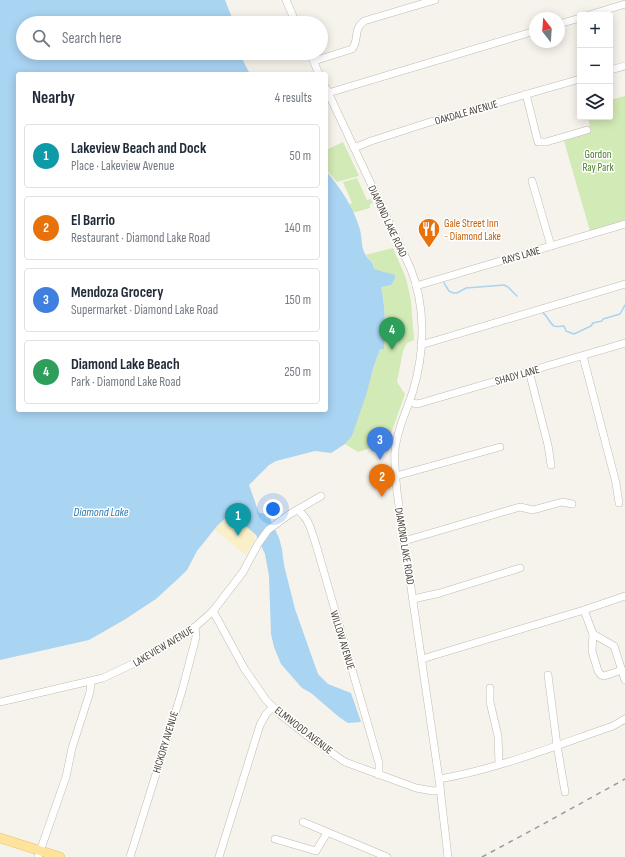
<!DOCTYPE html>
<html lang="en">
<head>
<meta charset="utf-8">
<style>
  :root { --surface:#fff; --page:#f2f2f3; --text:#1f2937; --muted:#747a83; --line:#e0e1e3; --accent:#fc3f1d }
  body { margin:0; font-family:"Sofia Sans Condensed",sans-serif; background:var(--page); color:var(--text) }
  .controls { position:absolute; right:12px; top:12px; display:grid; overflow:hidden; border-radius:4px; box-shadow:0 2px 10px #0003 }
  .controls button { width:36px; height:36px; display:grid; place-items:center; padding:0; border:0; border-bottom:1px solid var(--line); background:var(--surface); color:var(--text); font:20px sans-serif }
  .compass { position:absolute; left:529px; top:12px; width:36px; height:36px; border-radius:50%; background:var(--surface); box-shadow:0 2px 10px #0003; rotate:343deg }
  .you { position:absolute; left:273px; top:509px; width:14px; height:14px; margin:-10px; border:3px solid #fff; border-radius:50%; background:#1a73e8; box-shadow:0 0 0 6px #1a73e833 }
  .badge { display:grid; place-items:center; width:26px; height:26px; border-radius:50%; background:var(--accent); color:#fff; font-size:13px; font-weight:700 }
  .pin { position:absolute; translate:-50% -33px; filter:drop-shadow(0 1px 2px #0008) }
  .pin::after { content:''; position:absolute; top:21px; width:14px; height:12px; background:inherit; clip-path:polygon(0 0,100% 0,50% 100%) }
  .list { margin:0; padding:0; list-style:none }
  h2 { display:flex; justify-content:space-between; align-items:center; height:52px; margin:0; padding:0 16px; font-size:17px }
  h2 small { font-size:13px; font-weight:400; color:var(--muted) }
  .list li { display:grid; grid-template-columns:26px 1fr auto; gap:12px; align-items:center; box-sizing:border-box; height:64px; margin:0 8px 8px; padding:0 8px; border:1px solid var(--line); border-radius:4px }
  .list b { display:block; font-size:15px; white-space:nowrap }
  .list p { margin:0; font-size:13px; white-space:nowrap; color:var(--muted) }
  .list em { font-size:13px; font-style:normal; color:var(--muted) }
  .icon { flex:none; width:22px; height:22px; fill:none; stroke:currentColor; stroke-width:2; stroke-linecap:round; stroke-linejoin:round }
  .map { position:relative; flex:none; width:625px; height:857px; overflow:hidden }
  .search { position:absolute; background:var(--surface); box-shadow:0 2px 10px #0003; left:16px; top:16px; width:312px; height:44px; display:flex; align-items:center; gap:10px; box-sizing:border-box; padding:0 14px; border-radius:22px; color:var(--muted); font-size:15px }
  .panel { position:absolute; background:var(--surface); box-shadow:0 2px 10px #0003; left:16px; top:72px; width:312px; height:340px; border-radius:4px }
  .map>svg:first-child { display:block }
  .green { fill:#d2eab5 }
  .sand { fill:#f9efc9 }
  .water { fill:#a9d4f2 }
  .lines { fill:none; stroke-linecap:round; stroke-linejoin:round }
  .stream { stroke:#a9d4f2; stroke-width:1.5 }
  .minor-casing { stroke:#c2bbae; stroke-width:8 }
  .major-casing { stroke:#e6c16a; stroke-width:10 }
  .minor { stroke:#fff; stroke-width:7 }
  .major { stroke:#ffe39c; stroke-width:9 }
  .rail { stroke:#9a9a9a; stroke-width:1.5; stroke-dasharray:5 5; stroke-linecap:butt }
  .labels { text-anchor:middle; stroke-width:3; stroke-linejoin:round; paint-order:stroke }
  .street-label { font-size:11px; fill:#4b4439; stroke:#fff }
  .park-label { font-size:11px; fill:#4a7f2a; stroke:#fff }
  .food-label { font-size:11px; fill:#c56008; stroke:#fff; text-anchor:start }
  .water-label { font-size:12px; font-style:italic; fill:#2e7ab2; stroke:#fff }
</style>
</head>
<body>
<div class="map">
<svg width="625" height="857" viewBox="0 0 625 857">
  <rect width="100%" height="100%" fill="#f6f3ec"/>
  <g class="green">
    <path d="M625 96V220L590 231 564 141 591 132 588 117H610V100Z"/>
    <path d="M343 142 359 176 337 182 326 169V150Z"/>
    <path d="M357 178 367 200 371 199 373 203 370 204V208L352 213 348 205 352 203 343 182Z"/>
    <path d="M393 248 406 278 411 301 414 340 407 343 403 351 397 382 405 394 388 442 358 452 345 444 352 436 380 348H384L385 327 384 302 381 287 386 272 374 270 373 263 365 255Z"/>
  </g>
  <path class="sand" d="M231 513 253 532 255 540 246 555 214 529Z"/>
  <path class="water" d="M0 0H225L234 23H23V53H239L250 74H18V410H326V171C340 187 354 208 360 230 362 237 361 247 365 254 368 261 373 259 374 269L395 275V278L391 285 381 287C386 308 385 328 384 349H380L373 369 367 392 352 436 345 444 331 453 315 451 276 461 269 465 249 485 259 513 268 514 279 538 282 549 284 565 295 609 318 674 328 684 351 693 361 722 348 723 339 717 311 693 302 688 281 664 274 647 271 634 269 576 265 554 256 535 231 513 217 526 197 551 187 570 182 575 156 599 124 620 89 640 0 660Z"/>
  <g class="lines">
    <g class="stream">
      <path d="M444 283 449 291 453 293H457L466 288 504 285 508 287 517 296"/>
      <path d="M543 313C548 316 549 323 554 326 557 327 561 326 564 326L566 331 574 334 591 326 593 323 602 321 603 319 620 314 625 305"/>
    </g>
    <g class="minor-casing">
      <g id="minor">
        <path d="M286 0 296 23"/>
        <path d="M589 15 625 4"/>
        <path d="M559 24 580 18"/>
        <path d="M310 53 319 74"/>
        <path d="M314 61 352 49C360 39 352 31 364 21L435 0"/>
        <path d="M610 70 625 66"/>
        <path d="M326 88 410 267C426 306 425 351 413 391 407 410 397 429 395 450 394 464 396 478 397 492L439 779 448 857"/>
        <path d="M328 93 535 31"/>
        <path d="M526 94 538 142H546L587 130"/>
        <path d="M354 148 371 141 430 122 580 79"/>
        <path d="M532 181 551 246"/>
        <path d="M416 286 625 224"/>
        <path d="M421 345 625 284"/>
        <path d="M583 356 616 483 619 503"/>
        <path d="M529 371 548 445 551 465"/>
        <path d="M410 402 416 404 421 403 625 343"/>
        <path d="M396 476 500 447"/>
        <path d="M297 510C310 518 312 534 317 548L379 763V775"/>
        <path d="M404 541 520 507 533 510 562 502 572 504"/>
        <path d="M413 599 440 593 520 568"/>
        <path d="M584 610 593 634 592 651 598 671 601 675 604 676 622 670"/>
        <path d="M213 611 244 668 266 700 281 715 309 737 345 762 416 788 433 791 441 790"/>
        <path d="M593 634 614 646 625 680"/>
        <path d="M422 659 584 610 625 596"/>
        <path d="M548 675 557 745 565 792"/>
        <path d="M490 688V702L498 736 499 764"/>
        <path d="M0 702 103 678 141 660 177 639 195 627 213 611 243 572 258 544 268 530 290 514 321 496"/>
        <path d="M439 779C499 769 557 745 613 726L625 719"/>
        <path d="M303 822 387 857"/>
        <path d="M275 839 316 851 327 833"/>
        <path d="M38 857 66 777 72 748 90 692 91 681"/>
        <path d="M130 857 182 691 196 637 195 627"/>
        <path d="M219 857 260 725 266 714 273 707"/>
      </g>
    </g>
    <g class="major-casing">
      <path id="major" d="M0 838 60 857"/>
    </g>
    <use href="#minor" class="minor"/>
    <use href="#major" class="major"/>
    <path class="rail" d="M482 857 547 822 625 779"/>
  </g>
  <defs>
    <g id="restaurant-pin" transform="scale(1.15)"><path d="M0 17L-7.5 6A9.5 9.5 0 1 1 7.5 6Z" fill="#e8710a" stroke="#fff"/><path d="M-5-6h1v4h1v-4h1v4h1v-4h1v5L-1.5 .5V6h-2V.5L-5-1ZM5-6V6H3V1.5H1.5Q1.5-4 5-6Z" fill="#fff"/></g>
  </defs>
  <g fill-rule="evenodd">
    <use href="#restaurant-pin" x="429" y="229"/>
  </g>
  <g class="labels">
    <g class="street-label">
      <text transform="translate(466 112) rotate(-16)" y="4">OAKDALE AVENUE</text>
      <text transform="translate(388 221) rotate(65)" y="4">DIAMOND LAKE ROAD</text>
      <text transform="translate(521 255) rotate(-16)" y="4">RAYS LANE</text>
      <text transform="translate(517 375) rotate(-16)" y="4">SHADY LANE</text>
      <text transform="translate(405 546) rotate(81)" y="4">DIAMOND LAKE ROAD</text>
      <text transform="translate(343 640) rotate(73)" y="4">WILLOW AVENUE</text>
      <text transform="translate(163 646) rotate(-31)" y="4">LAKEVIEW AVENUE</text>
      <text transform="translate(304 730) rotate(38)" y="4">ELMWOOD AVENUE</text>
      <text transform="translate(165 742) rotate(-73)" y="4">HICKORY AVENUE</text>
    </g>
    <g class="park-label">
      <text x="598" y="158">Gordon<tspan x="598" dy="13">Ray Park</tspan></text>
    </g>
    <g class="food-label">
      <text x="444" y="227">Gale Street Inn<tspan x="444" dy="13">- Diamond Lake</tspan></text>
    </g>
    <g class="water-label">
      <text x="101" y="516">Diamond Lake</text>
    </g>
  </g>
</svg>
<div class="controls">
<button>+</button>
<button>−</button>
<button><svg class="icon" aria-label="layers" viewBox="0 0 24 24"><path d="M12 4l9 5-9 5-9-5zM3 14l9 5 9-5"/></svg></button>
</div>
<svg class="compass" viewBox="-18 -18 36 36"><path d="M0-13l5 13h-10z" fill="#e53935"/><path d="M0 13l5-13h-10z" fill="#747a83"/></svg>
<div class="you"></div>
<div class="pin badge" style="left:238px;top:536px;background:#0f9aa8">1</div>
<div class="pin badge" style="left:382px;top:497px;background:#e8710a">2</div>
<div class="pin badge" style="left:380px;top:460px;background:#3f7fe0">3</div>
<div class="pin badge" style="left:392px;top:350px;background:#2e9e5b">4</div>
<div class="search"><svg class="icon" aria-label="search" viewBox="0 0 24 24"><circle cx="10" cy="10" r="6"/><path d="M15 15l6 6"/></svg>Search here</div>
<section class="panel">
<h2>Nearby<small>4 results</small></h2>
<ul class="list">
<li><span class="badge" style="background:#0f9aa8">1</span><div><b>Lakeview Beach and Dock</b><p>Place · Lakeview Avenue</p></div><em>50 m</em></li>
<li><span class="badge" style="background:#e8710a">2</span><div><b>El Barrio</b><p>Restaurant · Diamond Lake Road</p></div><em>140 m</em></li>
<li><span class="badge" style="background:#3f7fe0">3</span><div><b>Mendoza Grocery</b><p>Supermarket · Diamond Lake Road</p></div><em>150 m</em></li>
<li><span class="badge" style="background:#2e9e5b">4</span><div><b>Diamond Lake Beach</b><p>Park · Diamond Lake Road</p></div><em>250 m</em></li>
</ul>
</section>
</div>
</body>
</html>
